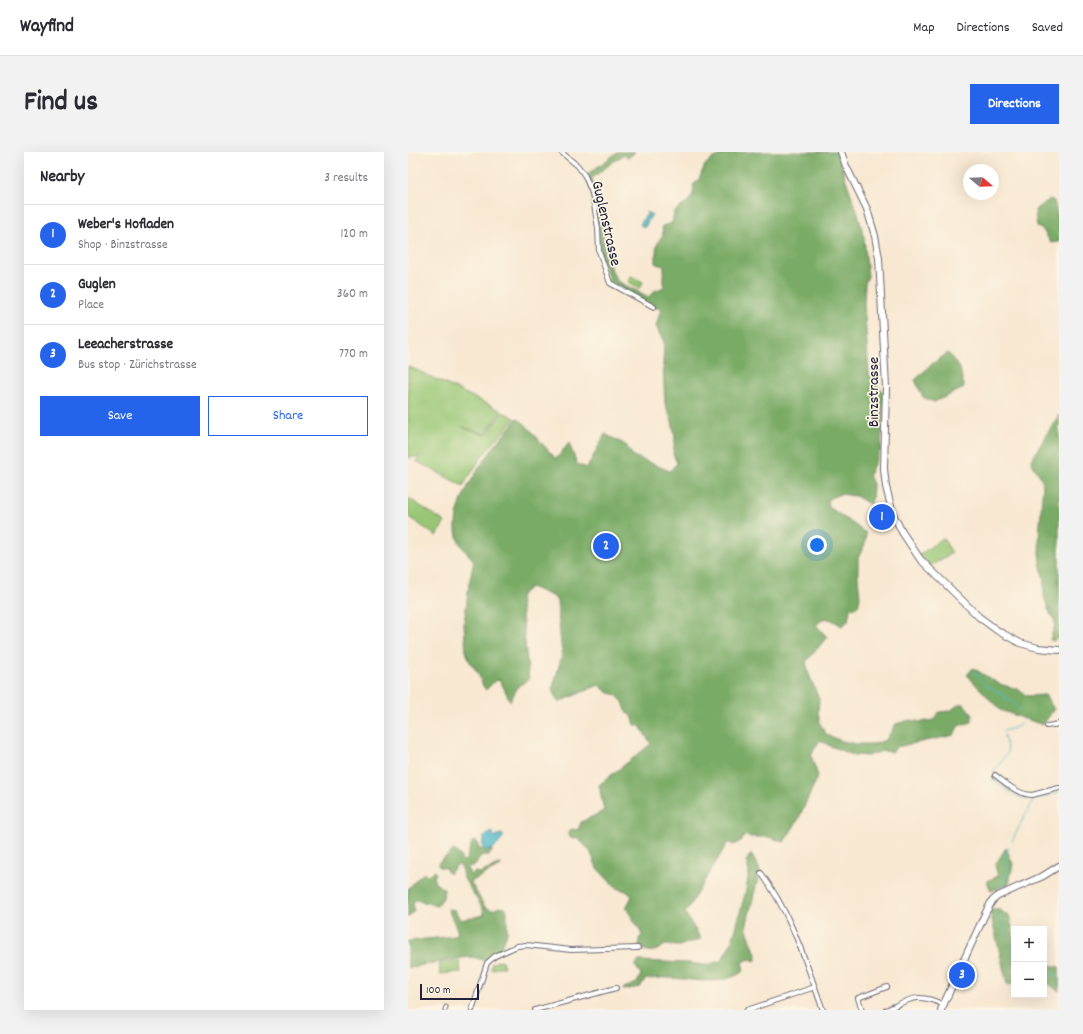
<!DOCTYPE html>
<html lang="en">
<head>
<meta charset="utf-8">
<style>
  :root { --surface:#fff; --page:#f2f2f3; --text:#2b2b33; --muted:#7c7c81; --line:#e1e1e2; --accent:#2563eb }
  body { margin:0; font-family:Dekko,sans-serif; background:var(--page); color:var(--text) }
  .controls { position:absolute; right:12px; bottom:12px; display:grid; overflow:hidden; border-radius:0px; box-shadow:0 4px 16px #0002 }
  .controls button { width:36px; height:36px; display:grid; place-items:center; padding:0; border:0; border-bottom:1px solid var(--line); background:var(--surface); color:var(--text); font:20px sans-serif }
  .compass { position:absolute; left:555px; top:12px; width:36px; height:36px; border-radius:50%; background:var(--surface); box-shadow:0 4px 16px #0002; rotate:109deg }
  .scale { position:absolute; left:12px; bottom:10px; width:59px; box-sizing:border-box; padding-left:4px; border:2px solid #22223b; border-top:0; font-size:11px; line-height:14px; white-space:nowrap; color:#22223b; -webkit-text-stroke:3px #fcf5e5; paint-order:stroke }
  .you { position:absolute; left:409px; top:393px; width:14px; height:14px; margin:-10px; border:3px solid #fff; border-radius:50%; background:#1a73e8; box-shadow:0 0 0 6px #1a73e833 }
  .badge { display:grid; place-items:center; width:26px; height:26px; border-radius:50%; background:var(--accent); color:#fff; font-size:13px; font-weight:700 }
  .pin { position:absolute; translate:-50% -50%; border:2px solid #fff; box-shadow:0 1px 4px #0006 }
  .list { margin:0; padding:0; list-style:none }
  h2 { display:flex; justify-content:space-between; align-items:center; height:52px; margin:0; padding:0 16px; font-size:17px }
  h2 small { font-size:13px; font-weight:400; color:var(--muted) }
  .list li { display:grid; grid-template-columns:26px 1fr auto; gap:12px; align-items:center; box-sizing:border-box; height:60px; padding:0 16px; border-top:1px solid var(--line) }
  .list b { display:block; font-size:15px; white-space:nowrap }
  .list p { margin:0; font-size:13px; white-space:nowrap; color:var(--muted) }
  .list em { font-size:13px; font-style:normal; color:var(--muted) }
  .actions { display:flex; gap:8px; padding:12px 16px }
  .actions a { flex:1; padding:9px 0; border:1px solid var(--accent); border-radius:0px; text-align:center; font-size:14px; color:var(--accent) }
  .actions .main { background:var(--accent); color:#fff }
  .map { position:relative; flex:none; width:651px; height:858px; overflow:hidden; border-radius:0px }
  header { display:flex; align-items:center; gap:24px; box-sizing:border-box; height:56px; padding:0 20px; background:var(--surface); border-bottom:1px solid var(--line) }
  header strong { font-size:19px }
  nav { display:flex; gap:22px; margin-inline-start:auto; font-size:14px }
  .intro { display:flex; align-items:center; justify-content:space-between; box-sizing:border-box; height:96px; padding:0 24px }
  h1 { margin:0; font-size:28px }
  .button { padding:10px 18px; border-radius:0px; background:var(--accent); color:#fff; font-size:14px; font-weight:700 }
  main { display:flex; gap:24px; padding:0 24px }
  aside { flex:1; background:var(--surface); border-radius:0px; box-shadow:0 4px 16px #0002 }
  .map>svg:first-child { display:block }
  .green { fill:#98c675; stroke:#5d7458 }
  .forest { fill:#7aab66; stroke:#4e6650 }
  .water { fill:#4cb9c8; stroke:#376e82 }
  .lines { fill:none; stroke-linecap:round; stroke-linejoin:round }
  .stream { stroke:#4cb9c8; stroke-width:1 }
  .pedestrian-casing { stroke:#6d6770; stroke-width:5 }
  .minor-casing { stroke:#6d6770; stroke-width:6 }
  .secondary-casing { stroke:#6d6770; stroke-width:8 }
  .pedestrian { stroke:#fff; stroke-width:3 }
  .minor { stroke:#fff; stroke-width:4 }
  .secondary { stroke:#fff; stroke-width:6 }
  .labels { text-anchor:middle; stroke-width:3.5; stroke-linejoin:round; paint-order:stroke }
  .street-label { font-size:16px; fill:#22223b; stroke:#fcf5e5 }
</style>
</head>
<body>
<header>
<strong>Wayfind</strong>
<nav><a>Map</a><a>Directions</a><a>Saved</a></nav>
</header>
<div class="intro"><h1>Find us</h1><a class="button">Directions</a></div>
<main>
<aside>
<h2>Nearby<small>3 results</small></h2>
<ul class="list">
<li><span class="badge">1</span><div><b>Weber's Hofladen</b><p>Shop · Binzstrasse</p></div><em>120 m</em></li>
<li><span class="badge">2</span><div><b>Guglen</b><p>Place</p></div><em>360 m</em></li>
<li><span class="badge">3</span><div><b>Leeacherstrasse</b><p>Bus stop · Zürichstrasse</p></div><em>770 m</em></li>
</ul>
<div class="actions"><a class="main">Save</a><a>Share</a></div>
</aside>
<div class="map">
<svg width="651" height="858" viewBox="0 0 651 858">
  <rect width="100%" height="100%" fill="#fcf5e5"/>
  <filter id="ink" filterUnits="userSpaceOnUse"><feTurbulence type="fractalNoise" baseFrequency=".025" numOctaves="2"/><feDisplacementMap in="SourceGraphic" scale="8" xChannelSelector="R" yChannelSelector="G"/><feConvolveMatrix kernelMatrix="1 2 1 2 8 2 1 2 1" color-interpolation-filters="sRGB"/></filter>
  <filter id="wash" filterUnits="userSpaceOnUse"><feTurbulence type="fractalNoise" baseFrequency=".012" numOctaves="4" result="noise"/><feDisplacementMap in="SourceGraphic" scale="16" xChannelSelector="R" yChannelSelector="G"/><feGaussianBlur stdDeviation="0.9" result="paint"/><feColorMatrix in="noise" values="0 0 0 0 0 0 0 0 0 0 0 0 0 0 0 0 0 1.4 0 .05"/><feComposite in="paint" operator="in"/></filter>
  <g filter="url(#wash)">
    <rect width="100%" height="100%" fill="#f8e8d1"/>
    <g class="green">
      <path d="M223 124 235 130 232 136 220 130Z"/>
      <path d="M0 214 94 259 76 282 54 275 77 283 95 260 107 266 74 304 55 334 8 309 11 304 0 306Z"/>
      <path d="M0 346 37 370 28 384 0 364Z"/>
      <path d="M535 386 544 401 522 414 511 403Z"/>
      <path d="M51 808 53 820 32 822 31 811Z"/>
      <path d="M94 808 96 815H91L89 816 83 818 84 811Z"/>
    </g>
    <g class="forest">
      <path d="M210 0H227L220 6 217 3 209 7 184 26 192 56 198 107 209 129 241 145 246 139 256 135V114L248 112C248 101 247 91 255 83L254 74 264 71 266 60C275 53 289 46 285 33L291 27 297 13 302 8 320 0H429L440 34 450 61 456 86 460 124 457 132 456 152 461 221 467 232 476 240 473 297 461 323 465 332 464 349 461 352 448 344 432 342 420 347 421 355 458 381 457 392 450 406V425L452 445 450 454 442 457 440 469 434 474 424 468 417 466 408 473 419 485 398 510 400 520 411 547 410 560 412 572 419 583 434 589 447 592H466L478 588 488 572 502 568 513 570 526 568 531 560 542 559 551 552H556L564 562V570L550 574 546 583 488 595 485 600 474 599 460 604 445 603 422 594 412 588 403 603 410 624 390 668 376 690 361 685H343L337 683 333 689 325 693 320 690 277 761 293 787 271 794 257 793C248 800 241 802 231 795V787L234 783C230 773 223 765 218 756L224 744 218 739 208 736 189 716 182 699 169 685 165 687 160 684 161 680 164 677 170 678 173 670 196 659 191 633 243 592 232 574 227 573 224 564 219 561 215 550 208 543 199 540 191 533 151 550C147 547 145 541 145 535L154 503 149 449 146 445 123 435 112 444 121 528 111 533 102 549 92 528 87 529 78 538 75 534 70 521 62 510 58 500 56 472 61 432 66 409C61 403 55 397 51 390 35 352 87 294 109 266L117 272 148 307 161 291 169 312 179 316 197 282 218 293 225 304 262 319 269 311 265 302 267 286 264 269 257 252 255 212 256 190 252 183 248 174 253 157 246 155 202 131 194 108 184 41 177 24Z"/>
      <path d="M642 47 646 49 651 71V90L643 91 635 78 629 75 627 58Z"/>
      <path d="M540 201 552 216 556 236 526 250 515 245 507 228 524 212Z"/>
      <path d="M651 263V486L645 489 642 488 647 473 646 466 642 462 636 445V429L632 409 631 386 635 331C633 322 624 316 623 308Z"/>
      <path d="M565 516 591 532 610 537 618 544 637 543 646 557 635 573 592 558 559 523Z"/>
      <path d="M67 689 69 691 71 697H74L78 699 84 698V700L81 703H74L67 713 59 715 62 723 68 720 72 721 93 712 92 714 64 729 63 731 77 755 84 758 92 755 97 756 99 759V781L91 801 79 809 64 805 45 807 0 816V789L47 784 50 780 40 757 47 758 52 768 76 763 75 757 55 725 53 714 49 713 41 722 39 720 38 716 31 715 30 711 46 698 52 703 54 709 58 708 64 690Z"/>
      <path d="M598 696 605 712 601 732 583 739 579 729 590 724 587 713Z"/>
      <path d="M343 702 352 718 338 775 349 805 347 809 342 807 334 810 336 819C314 834 288 828 263 826 255 825 246 827 238 827L232 835 215 838 216 836 229 831 233 822 227 814 231 809 281 811 298 813 313 809 323 791 328 776 338 738 341 719 338 709Z"/>
      <path d="M26 719 28 721 26 726 27 731 36 737 35 746 29 754C22 753 14 748 7 748L5 751 6 759 0 766V737L11 725 16 721 19 723 24 721Z"/>
      <path d="M590 757 602 765 606 786V833L599 832 582 759Z"/>
      <path d="M636 812 651 815V839L636 829Z"/>
    </g>
    <g class="water">
      <path d="M239 60 244 62 237 75 232 73 237 64 239 65 240 64 238 62Z"/>
      <path d="M83 679 86 685 92 682 95 683V685C91 692 87 697 78 699L75 696C74 689 75 683 83 679Z"/>
    </g>
    <g class="lines">
      <g class="stream">
        <path d="M566 520 579 534 595 543 598 548 603 549 612 558"/>
        <path d="M595 579C603 577 612 576 616 567"/>
        <path d="M585 620 600 600 596 583"/>
        <path d="M582 625 603 641"/>
        <path d="M606 643 619 648"/>
        <path d="M604 689 625 648 651 640"/>
        <path d="M592 735 601 718C596 710 596 705 601 696"/>
        <path d="M593 763 598 785"/>
        <path d="M603 792 605 795 606 806"/>
        <path d="M636 820 651 824"/>
      </g>
    </g>
  </g>
  <g filter="url(#ink)">
    <g class="lines">
      <g class="pedestrian-casing">
        <path id="pedestrian" d="M37 858 38 855"/>
      </g>
      <g class="minor-casing">
        <g id="minor">
          <path d="M153 0 170 14 177 24 184 41 190 76 191 99 202 131 246 155"/>
          <path d="M639 574 651 572"/>
          <path d="M587 623C599 632 609 642 624 643L651 636"/>
          <path d="M353 721C383 761 398 811 415 858"/>
          <path d="M64 858 79 811 87 804 109 794 118 793 163 798 230 796"/>
          <path d="M127 858 208 836"/>
          <path d="M339 858 407 835"/>
          <path d="M454 858 450 846 479 835"/>
          <path d="M478 858C502 847 510 840 536 853"/>
        </g>
      </g>
      <g class="secondary-casing">
        <g id="secondary">
          <path d="M433 0 438 14 459 57 467 84 471 106 478 235 476 317 478 335 485 362 494 380 512 407 571 465 590 479 612 491 630 496 651 498"/>
          <path d="M533 858 578 760 584 749 590 744 635 724 651 714"/>
        </g>
      </g>
      <use href="#pedestrian" class="pedestrian"/>
      <use href="#minor" class="minor"/>
      <use href="#secondary" class="secondary"/>
    </g>
  </g>
  <g class="labels">
    <g class="street-label">
      <text transform="translate(200 71) rotate(77)" y="6">Guglenstrasse</text>
      <text transform="translate(464 240) rotate(-90)" y="6">Binzstrasse</text>
    </g>
  </g>
</svg>
<div class="controls">
<button>+</button>
<button>−</button>
</div>
<svg class="compass" viewBox="-18 -18 36 36"><path d="M0-13l5 13h-10z" fill="#e53935"/><path d="M0 13l5-13h-10z" fill="#7c7c81"/></svg>
<div class="scale">100 m</div>
<div class="you"></div>
<div class="pin badge" style="left:474px;top:365px">1</div>
<div class="pin badge" style="left:198px;top:394px">2</div>
<div class="pin badge" style="left:554px;top:823px">3</div>
</div>
</main>
</body>
</html>
